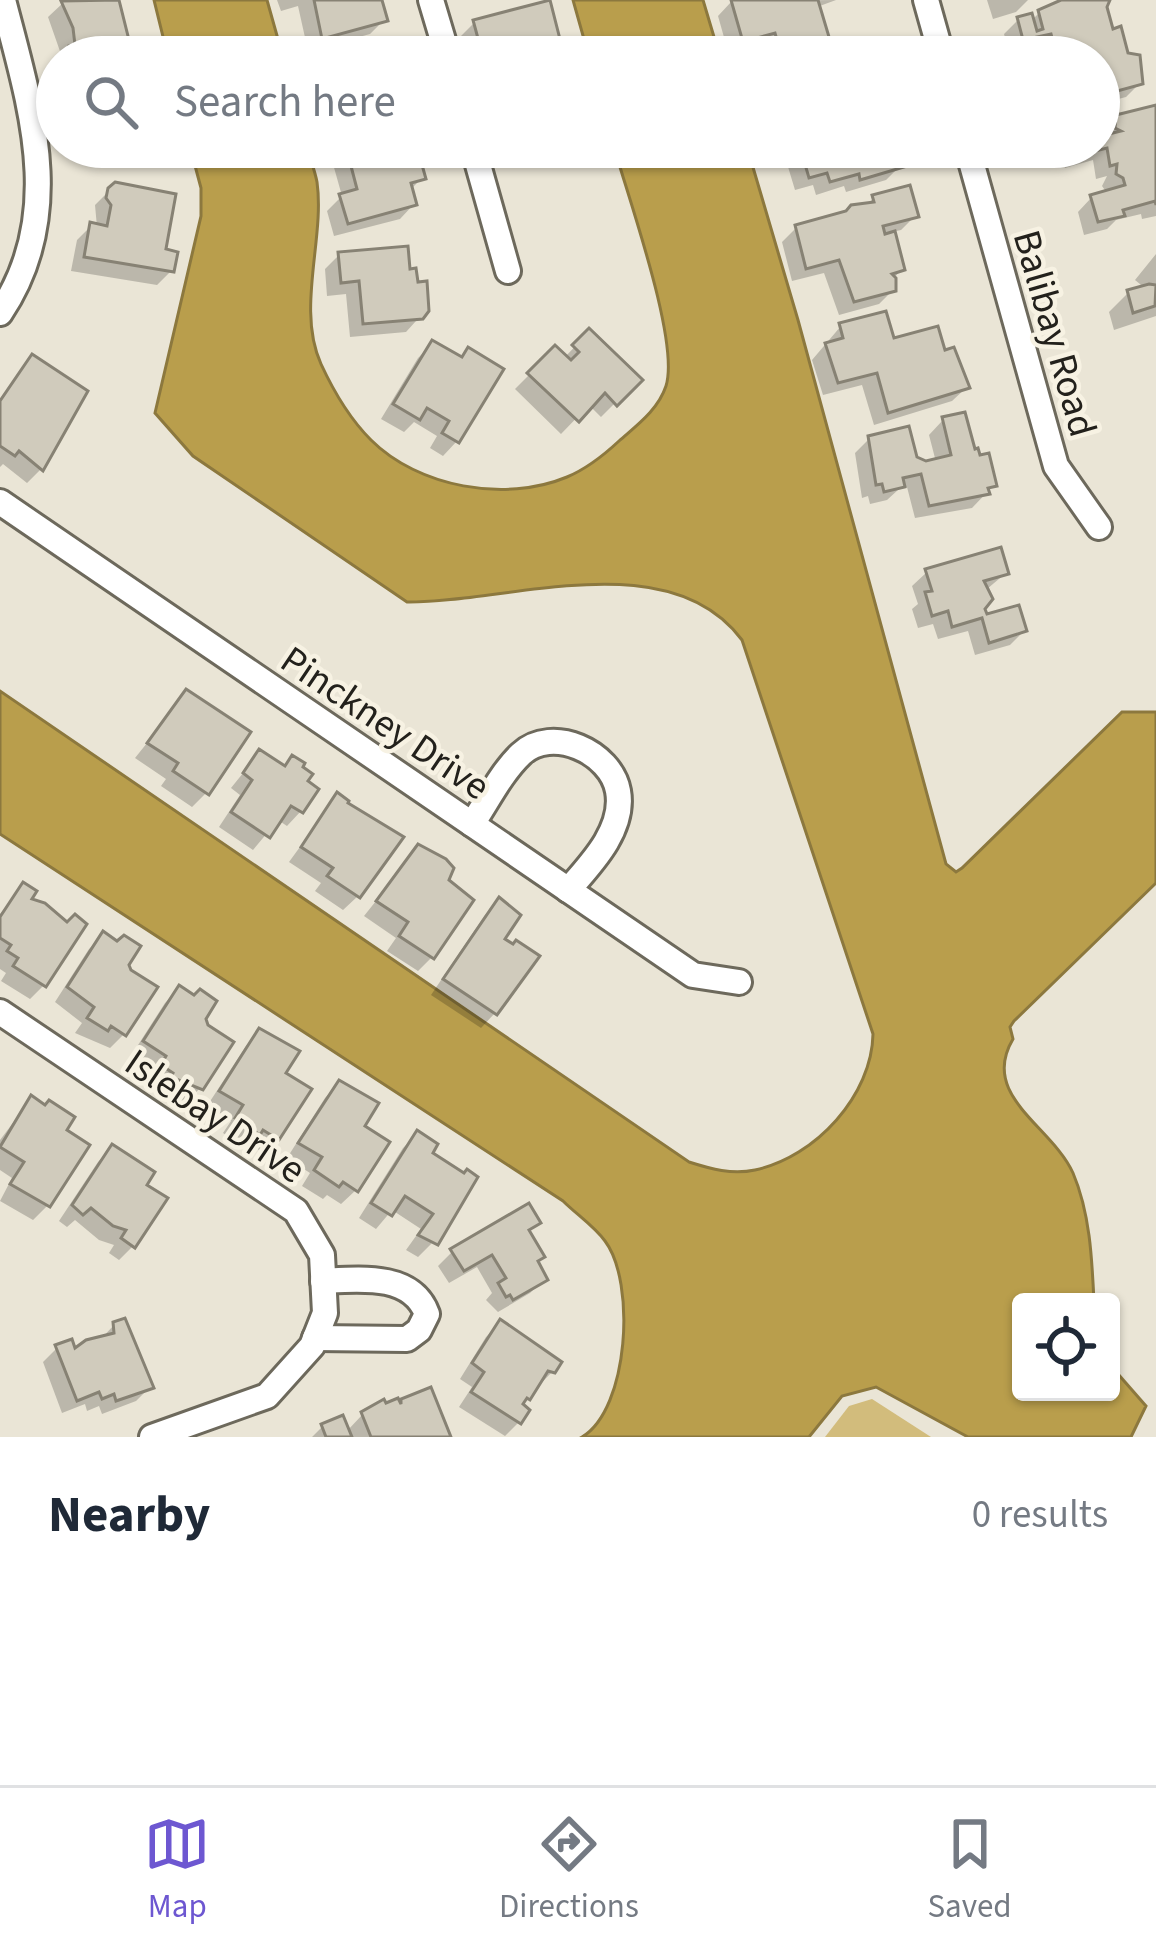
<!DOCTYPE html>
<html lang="en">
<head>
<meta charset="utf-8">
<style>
  :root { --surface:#fff; --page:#f6f6f7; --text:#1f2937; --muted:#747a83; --line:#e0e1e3; --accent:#6d57d1 }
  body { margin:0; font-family:"Source Sans 3",sans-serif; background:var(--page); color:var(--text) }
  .controls { position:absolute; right:36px; bottom:36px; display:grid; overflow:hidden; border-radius:12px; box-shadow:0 3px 9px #0004 }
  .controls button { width:108px; height:108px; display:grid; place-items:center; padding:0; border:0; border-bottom:3px solid var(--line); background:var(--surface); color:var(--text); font:60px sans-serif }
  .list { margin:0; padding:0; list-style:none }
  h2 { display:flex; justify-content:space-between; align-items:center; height:156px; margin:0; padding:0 48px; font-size:51px }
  h2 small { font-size:39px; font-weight:400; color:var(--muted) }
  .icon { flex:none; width:66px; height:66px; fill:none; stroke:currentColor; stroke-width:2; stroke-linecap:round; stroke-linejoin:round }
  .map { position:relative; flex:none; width:1156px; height:1437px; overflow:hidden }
  .search { position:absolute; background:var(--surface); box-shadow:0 3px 9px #0004; left:36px; right:36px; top:36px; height:132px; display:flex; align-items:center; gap:30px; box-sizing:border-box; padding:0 42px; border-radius:66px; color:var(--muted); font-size:45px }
  .sheet { height:348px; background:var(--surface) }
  nav { display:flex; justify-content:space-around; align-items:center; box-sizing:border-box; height:168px; border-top:3px solid var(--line); background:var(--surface); font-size:33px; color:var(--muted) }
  nav a { display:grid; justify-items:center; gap:6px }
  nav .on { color:var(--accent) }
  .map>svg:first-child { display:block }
  .green { fill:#d2bc7c }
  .water { fill:#b99e4c; stroke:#8c783e; stroke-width:3 }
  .shadow { fill:#0003 }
  .building { fill:#d0cbbc; stroke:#878274; stroke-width:3 }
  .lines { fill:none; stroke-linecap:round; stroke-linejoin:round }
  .minor-casing { stroke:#6d695c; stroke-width:30 }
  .minor { stroke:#fff; stroke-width:24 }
  .labels { text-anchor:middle; stroke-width:9; stroke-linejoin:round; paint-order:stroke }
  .street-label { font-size:39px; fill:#23211c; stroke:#f7f2e3 }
</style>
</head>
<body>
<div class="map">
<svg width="1156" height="1437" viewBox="0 0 1156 1437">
  <rect width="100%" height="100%" fill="#eae5d6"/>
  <path class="green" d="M872 1399 931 1437H825L849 1406Z"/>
  <g class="water">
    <path d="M154 0H267L283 57H168Z"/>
    <path d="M573 0H703L720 57H589Z"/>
    <path d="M190 147H307C310 158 315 171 317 182 325 239 296 309 321 364 333 390 350 419 371 440 418 487 505 503 567 477 586 469 604 455 619 441 637 425 658 410 666 386 680 342 628 197 614 147H747L798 320 946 864 956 872 962 868 1122 712H1156V883L1014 1021 1010 1027 1013 1039C979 1096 1052 1126 1073 1173 1090 1213 1092 1259 1094 1302H1021V1392H1111V1366L1146 1406 1131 1437H968L876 1387 842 1396 809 1437H582C629 1409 636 1282 605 1241 594 1226 576 1214 563 1201L0 834V691L689 1162C711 1169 732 1175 755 1170 816 1157 872 1095 873 1034L742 640C669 542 508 603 407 602L193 456 155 413 201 216V188Z"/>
  </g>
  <g class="shadow">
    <path d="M75 0H116L127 44 141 57H62L48 17 63 3Z"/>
    <path d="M277 0H379L384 20 370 34 308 51 298 6 281 11Z"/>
    <path d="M836 0 817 7 832 57H765L761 45 729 55 718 16 732 1Z"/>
    <path d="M987 0H1028L1016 12 993 19Z"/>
    <path d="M1087 0H1105L1111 32 1140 83 1126 97 1099 104V57H1039L1037 47 1009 53 1004 34 1019 19 1031 21 1040 12Z"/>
    <path d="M475 22 561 54 466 57 460 37Z"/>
    <path d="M1156 108V216L1142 219 1141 214 1116 220 1107 229 1084 235 1078 212 1092 197 1107 193 1102 186 1107 176 1096 179 1093 160 1065 168 1059 147H1099V139L1118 118Z"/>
    <path d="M359 147H414L422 178 410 190 414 204 400 219 334 236 327 211 342 196 333 164 348 150Z"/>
    <path d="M782 147H895L900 166 886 180 846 192 844 186 816 195 813 185 795 190Z"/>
    <path d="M110 190 162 252 171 271 157 285 71 271 77 240 91 226 97 227 95 205Z"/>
    <path d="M874 198 915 216 901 230 892 232 902 269 892 280 894 289 879 304 839 315 824 273 792 281 782 242 796 228 865 206Z"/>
    <path d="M1156 254V316L1114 330 1109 312 1128 293 1146 289 1135 280Z"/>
    <path d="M339 255 408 272 426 310 406 332 350 337 346 294 327 296 325 269Z"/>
    <path d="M841 326 943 353 967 387 952 401 874 425 862 385 823 395 812 360Z"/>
    <path d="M589 332 638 380 601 417 589 405 561 434 515 389 555 349 564 358Z"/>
    <path d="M432 344 457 441 443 456 430 448 437 436 414 422 404 432 381 419 418 358Z"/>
    <path d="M32 358 41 469 27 483 3 464 0 467V399Z"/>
    <path d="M943 420 973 453 994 485 972 508 915 518 907 487 899 489 887 500 870 504 868 496 862 498 855 453 870 438 926 464 936 462 929 435Z"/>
    <path d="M927 572 1006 573 987 589 990 599 982 619 1017 609 1024 631 1010 645 975 655 968 631 938 639 933 624 918 628 912 609 918 604 912 586Z"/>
    <path d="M187 693 206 793 192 807 161 786 166 779 135 758Z"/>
    <path d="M260 752 283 768 292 759 301 811 287 826 278 820 253 850 219 827 240 795 231 788Z"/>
    <path d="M337 796 358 896 343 910 315 891 321 883 289 862Z"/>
    <path d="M419 847 432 957 418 971 387 951 396 938 364 916Z"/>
    <path d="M23 886 44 985 30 999 1 981 6 973 0 969V914Z"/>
    <path d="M499 901 501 940 495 1013 481 1028 431 995 485 915Z"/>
    <path d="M103 935 126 966 154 988 124 1034 110 1048 75 1033 82 1023 55 1002 89 949Z"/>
    <path d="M179 989 202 1019 200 1088 186 1103 159 1092 162 1088 149 1080 154 1072 131 1056 165 1003Z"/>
    <path d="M260 1032 282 1073 276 1138 262 1152 248 1143 244 1147 223 1133 231 1121 207 1106 246 1046Z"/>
    <path d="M339 1083 360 1126 356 1190 341 1204 327 1195 323 1199 302 1186 310 1173 287 1158 325 1098Z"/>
    <path d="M31 1099 63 1130 48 1205 33 1220 0 1201 12 1178 0 1170V1140Z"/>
    <path d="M417 1134 429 1154 464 1176 474 1178 432 1243 418 1257 406 1250 421 1229 392 1210 376 1229 359 1218 403 1148Z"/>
    <path d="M112 1147 143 1186 133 1246 119 1260 109 1253 114 1245 99 1240 75 1220 67 1227 59 1221 98 1162Z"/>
    <path d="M528 1207 537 1222 527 1233 544 1279 530 1293 498 1312 486 1300 492 1293 477 1267 449 1283 438 1266 452 1252Z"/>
    <path d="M500 1323 553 1371 519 1406V1422L505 1436 459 1407 472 1387 460 1379 486 1337Z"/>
    <path d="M114 1325 150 1387 136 1401 102 1414 99 1406 87 1411 85 1404 62 1413 43 1362 57 1348 74 1353 100 1340Z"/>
    <path d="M429 1391 448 1437H312L323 1426 347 1431 363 1414Z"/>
  </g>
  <g class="building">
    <path d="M119 0 129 40 139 38 144 57H71L69 46 75 45 73 28 61 1Z"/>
    <path d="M314 0H382L388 21 322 39Z"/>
    <path d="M550 0 564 55 490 57 487 44 480 46 473 20Z"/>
    <path d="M731 0H818L835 57H782L775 33 743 42Z"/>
    <path d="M1061 0H1110L1107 7 1113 29 1121 26 1128 53 1140 55 1143 84 1099 96V57H1058L1066 54 1063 43 1054 45 1051 34 1023 40 1017 17 1032 13 1037 31 1043 29 1038 10Z"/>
    <path d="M383 41 387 57H321Z"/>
    <path d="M1156 105V205L1155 201 1123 210 1125 216 1098 222 1090 195 1125 185 1123 178 1116 174 1117 164 1110 166 1107 148 1079 155 1074 147H1099V127L1101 136 1121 131 1115 128 1116 115Z"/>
    <path d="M346 147H417L426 179 411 183 417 205 348 224 339 194 357 189Z"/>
    <path d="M800 147H898L904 167 860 180 859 174 830 182 827 173 809 178Z"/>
    <path d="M115 182 176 194 166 249 178 252 174 272 84 257 90 222 107 226 111 205 106 198 108 188Z"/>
    <path d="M910 185 919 217 883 226 885 234 895 231 905 270 892 274 896 278V291L854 302 839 260 806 269 795 225 846 211 851 205 874 202 872 195Z"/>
    <path d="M408 246 410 269 416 268 418 282 427 281 429 311 423 319 363 324 359 281 341 283 338 252Z"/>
    <path d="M1149 284 1156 285 1155 306 1133 313 1127 290Z"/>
    <path d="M886 311 894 338 938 326 945 350 954 347 970 388 888 413 877 373 838 383 825 343 843 338 839 323Z"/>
    <path d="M589 328 643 380 617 406 605 393 579 422 527 373 555 345 571 360 579 352 572 345Z"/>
    <path d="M432 340 462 357 468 347 504 369 459 443 442 433 449 421 427 408 420 420 393 404Z"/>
    <path d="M32 354 88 391 43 471 19 451 15 456 0 446V401Z"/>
    <path d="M965 412 975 449 978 448 980 455 989 453 997 486 988 488 990 494 929 506 921 474 903 478 905 487 884 492 882 484 876 485 868 436 909 426 917 457 926 461 951 455 942 417Z"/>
    <path d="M1001 547 1009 574 984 581 993 599 985 609 987 614 1019 605 1027 631 989 643 982 618 952 627 948 611 932 616 925 592 932 591 925 569Z"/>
    <path d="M186 689 251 732 209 795 173 771 178 763 147 743Z"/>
    <path d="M259 749 285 766 292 755 305 763 303 767 313 774 308 781 319 789 303 813 291 806 270 838 231 812 252 780 243 773Z"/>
    <path d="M337 792 349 801 348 803 404 837 360 898 327 876 333 868 301 847Z"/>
    <path d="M418 844 446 859 454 868 449 880 474 900 434 959 399 936 408 922 376 901Z"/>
    <path d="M23 882 37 891 32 899 45 903 67 922 75 914 87 924 46 987 13 966 18 958 7 951 11 945 0 938V917Z"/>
    <path d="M499 897 521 915 505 939 513 944 516 940 540 956 497 1015 443 979Z"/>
    <path d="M103 931 117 941 124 935 141 946 129 965 131 970 158 987 126 1036 111 1026 108 1031 87 1018 94 1007 67 987Z"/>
    <path d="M179 985 194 995 200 989 217 1001 206 1019 208 1025 234 1042 203 1090 171 1077 173 1073 161 1065 166 1056 143 1041Z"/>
    <path d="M259 1028 300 1051 286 1073 312 1089 279 1140 263 1130 260 1135 235 1118 243 1105 219 1091Z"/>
    <path d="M339 1080 379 1103 365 1126 390 1142 358 1192 343 1182 339 1187 314 1170 322 1157 298 1143Z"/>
    <path d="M31 1095 45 1105 49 1100 75 1117 67 1130 90 1145 50 1207 10 1184 24 1162 0 1147Z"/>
    <path d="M417 1130 438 1144 433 1153 464 1173 467 1169 478 1177 438 1245 418 1235 433 1214 405 1196 392 1216 371 1203Z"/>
    <path d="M112 1144 155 1172 147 1185 168 1198 135 1248 121 1238 126 1230 113 1226 91 1208 83 1215 72 1205Z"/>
    <path d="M529 1203 541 1223 529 1230 545 1257 538 1261 548 1280 513 1300 510 1295 506 1297 498 1283 506 1278 492 1255 464 1271 450 1249Z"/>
    <path d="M125 1318 154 1388 116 1401 114 1394 102 1399 99 1392 77 1401 55 1345 72 1339 75 1348 86 1340 114 1333 113 1322Z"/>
    <path d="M500 1319 562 1362 555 1373 548 1371 530 1400 527 1398 523 1404 530 1410 521 1424 471 1392 484 1372 472 1363Z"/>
    <path d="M431 1387 451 1437H371L361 1412 384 1399 386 1403 398 1398 401 1404V1399Z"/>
    <path d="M343 1415 352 1437H326L321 1424Z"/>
  </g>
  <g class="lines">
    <g class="minor-casing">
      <g id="minor">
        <path d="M431 0 448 57"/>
        <path d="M926 0 942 57"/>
        <path d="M473 147 508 271"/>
        <path d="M967 147 1056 466 1099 527"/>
        <path d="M0 313C67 214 30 105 3 0"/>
        <path d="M0 502 693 975 739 982"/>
        <path d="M472 824C487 802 501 773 521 754 552 725 611 752 618 791 625 829 591 864 568 890"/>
        <path d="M0 1012 296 1211 322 1255 325 1313 312 1346 267 1396 152 1437"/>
        <path d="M315 1338 407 1339 419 1330 427 1314C412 1273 360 1279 323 1281"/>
      </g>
    </g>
    <use href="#minor" class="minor"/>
  </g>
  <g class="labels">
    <g class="street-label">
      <text transform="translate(1056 333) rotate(74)" y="14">Balibay Road</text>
      <text transform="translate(386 722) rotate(34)" y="14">Pinckney Drive</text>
      <text transform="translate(216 1115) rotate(34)" y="14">Islebay Drive</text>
    </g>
  </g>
</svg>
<div class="controls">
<button><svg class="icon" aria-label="locate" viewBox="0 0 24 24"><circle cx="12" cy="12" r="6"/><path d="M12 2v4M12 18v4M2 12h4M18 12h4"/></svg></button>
</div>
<div class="search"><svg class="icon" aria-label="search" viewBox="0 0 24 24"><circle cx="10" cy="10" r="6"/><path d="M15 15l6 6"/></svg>Search here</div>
</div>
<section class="sheet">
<h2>Nearby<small>0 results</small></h2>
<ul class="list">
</ul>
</section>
<nav>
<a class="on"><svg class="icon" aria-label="map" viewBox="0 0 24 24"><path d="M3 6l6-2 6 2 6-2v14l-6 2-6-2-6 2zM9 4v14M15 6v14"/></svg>Map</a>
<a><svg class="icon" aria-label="directions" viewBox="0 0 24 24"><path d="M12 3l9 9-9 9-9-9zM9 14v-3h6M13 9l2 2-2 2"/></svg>Directions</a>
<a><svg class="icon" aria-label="saved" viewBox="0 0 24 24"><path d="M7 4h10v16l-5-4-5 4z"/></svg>Saved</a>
</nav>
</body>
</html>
